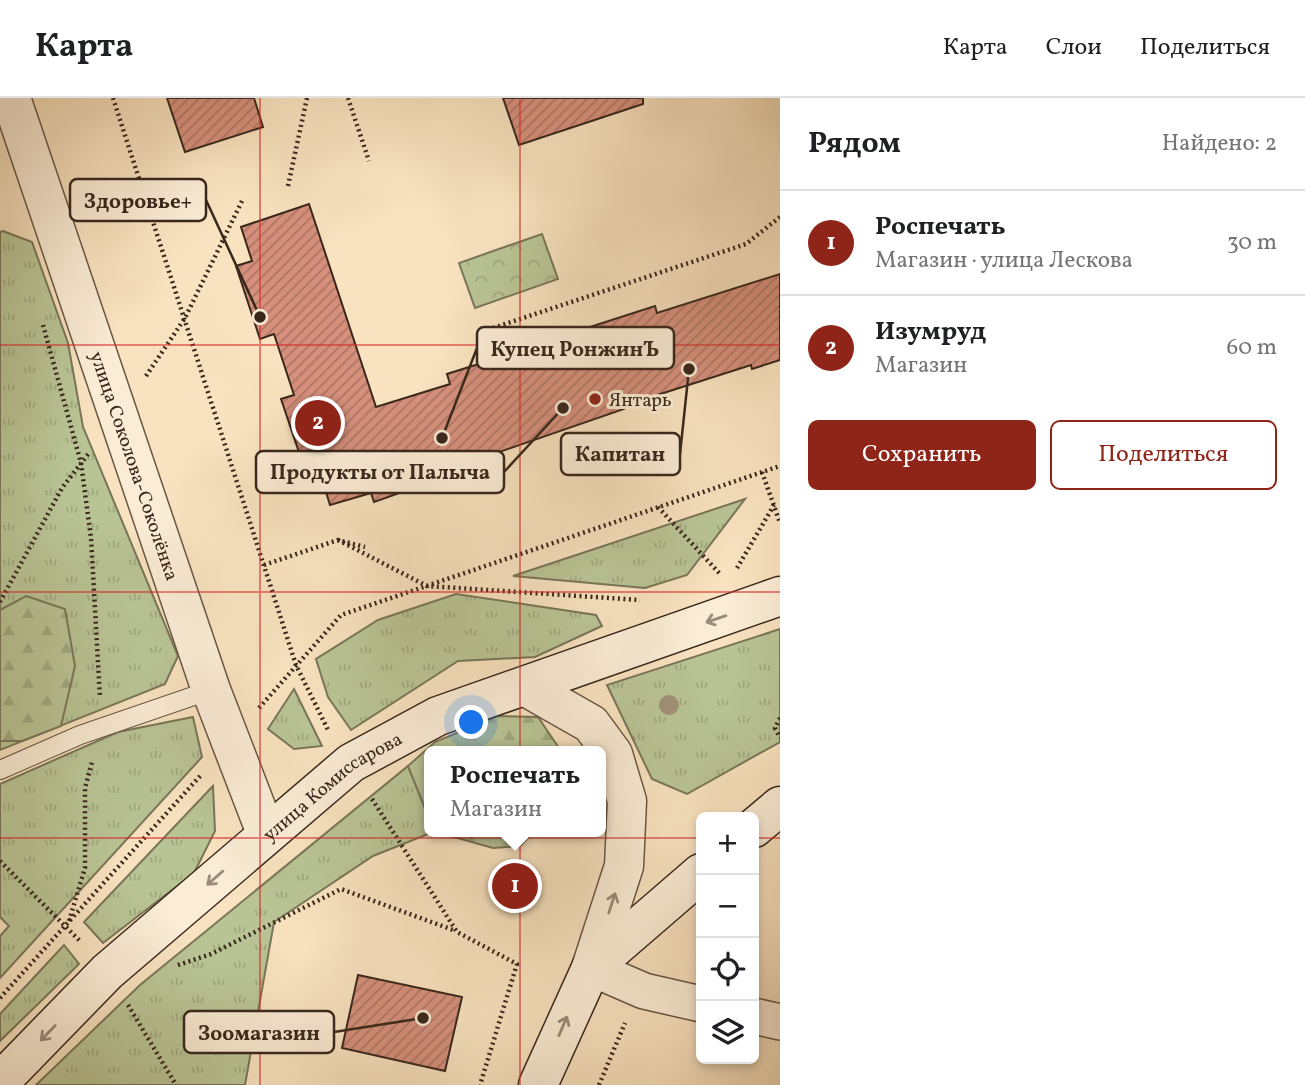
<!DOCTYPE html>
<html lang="ru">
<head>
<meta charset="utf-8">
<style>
  :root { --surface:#fff; --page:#f2f2f2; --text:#202124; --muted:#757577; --line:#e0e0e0; --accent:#8f2418 }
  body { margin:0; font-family:Vollkorn,serif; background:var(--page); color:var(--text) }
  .controls { position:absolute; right:21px; bottom:21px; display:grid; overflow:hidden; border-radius:10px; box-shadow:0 4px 10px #0003 }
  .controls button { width:63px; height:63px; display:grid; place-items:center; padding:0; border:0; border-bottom:2px solid var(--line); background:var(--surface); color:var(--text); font:35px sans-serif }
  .you { position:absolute; left:472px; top:625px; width:24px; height:24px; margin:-18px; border:5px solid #fff; border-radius:50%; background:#1a73e8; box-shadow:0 0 0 10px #1a73e833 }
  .badge { display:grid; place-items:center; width:46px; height:46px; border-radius:50%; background:var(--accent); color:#fff; font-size:23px; font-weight:700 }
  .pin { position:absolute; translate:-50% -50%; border:4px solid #fff; box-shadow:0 2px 7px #0006 }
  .popup { position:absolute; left:424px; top:648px; width:182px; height:91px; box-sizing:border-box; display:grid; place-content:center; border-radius:10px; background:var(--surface); filter:drop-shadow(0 2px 5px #0005); font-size:23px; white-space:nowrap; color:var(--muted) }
  .popup b { font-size:26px; color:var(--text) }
  .popup::after { content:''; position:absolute; left:50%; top:100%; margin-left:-14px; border:14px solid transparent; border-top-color:var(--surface) }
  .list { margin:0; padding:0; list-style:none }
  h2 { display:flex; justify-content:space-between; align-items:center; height:91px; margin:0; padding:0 28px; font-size:30px }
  h2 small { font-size:23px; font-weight:400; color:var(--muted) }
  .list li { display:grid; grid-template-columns:46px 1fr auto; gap:21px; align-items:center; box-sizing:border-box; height:105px; padding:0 28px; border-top:2px solid var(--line) }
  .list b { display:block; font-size:26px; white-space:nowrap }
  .list p { margin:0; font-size:23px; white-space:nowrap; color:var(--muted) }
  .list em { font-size:23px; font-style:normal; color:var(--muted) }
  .actions { display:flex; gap:14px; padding:21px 28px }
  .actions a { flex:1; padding:16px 0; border:2px solid var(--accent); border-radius:10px; text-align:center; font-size:24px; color:var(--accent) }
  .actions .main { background:var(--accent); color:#fff }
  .icon { flex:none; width:38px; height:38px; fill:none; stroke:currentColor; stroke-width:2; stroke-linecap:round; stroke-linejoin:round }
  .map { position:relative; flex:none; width:780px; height:987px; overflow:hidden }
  header { display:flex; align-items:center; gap:42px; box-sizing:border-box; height:98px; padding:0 35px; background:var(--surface); border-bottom:2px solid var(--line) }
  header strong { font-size:33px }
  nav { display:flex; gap:38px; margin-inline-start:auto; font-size:24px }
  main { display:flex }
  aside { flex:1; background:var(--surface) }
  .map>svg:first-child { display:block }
  .grass { fill:url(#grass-tufts); stroke:#797658; stroke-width:2 }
  .forest { fill:url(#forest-firs); stroke:#797658; stroke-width:2 }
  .park { fill:url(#park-crowns); stroke:#797658; stroke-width:2 }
  .building { fill:url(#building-hatch); stroke:#39271c; stroke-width:2 }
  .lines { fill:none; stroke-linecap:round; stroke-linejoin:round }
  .service-casing { stroke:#695645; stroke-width:20 }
  .minor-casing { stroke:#695645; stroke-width:38 }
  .tertiary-casing { stroke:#695645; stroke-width:41 }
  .secondary-casing { stroke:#39271c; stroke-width:41 }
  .path { stroke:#39271c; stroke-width:4.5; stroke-dasharray:2 3.5; stroke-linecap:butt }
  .service { stroke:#faecd5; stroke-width:18 }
  .minor { stroke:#faecd5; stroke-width:35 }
  .tertiary { stroke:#faecd5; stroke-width:38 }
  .secondary { stroke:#faecd5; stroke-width:38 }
  .tree { fill:#a19176 }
  .oneway { stroke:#9a8a78 }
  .grid { fill:none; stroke:#d62828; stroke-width:2; stroke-opacity:0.55 }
  .poi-dot { fill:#8f2418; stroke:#faecd5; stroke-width:2.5 }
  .labels { text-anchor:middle; stroke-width:6; stroke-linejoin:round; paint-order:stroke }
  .poi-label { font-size:19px; fill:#39271c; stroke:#faecd5; text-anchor:start }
  .street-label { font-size:19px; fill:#39271c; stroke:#faecd5 }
  .leader { fill:none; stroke:#39271c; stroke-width:2.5 }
  .callout-dot { fill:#39271c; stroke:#faecd5; stroke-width:2.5 }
  .callout { fill:#faecd5; stroke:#39271c; stroke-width:2.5 }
  .callout-label { font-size:21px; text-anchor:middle; font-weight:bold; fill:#39271c }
</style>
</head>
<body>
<header>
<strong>Карта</strong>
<nav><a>Карта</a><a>Слои</a><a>Поделиться</a></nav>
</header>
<main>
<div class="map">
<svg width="780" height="987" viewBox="0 0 780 987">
  <defs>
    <pattern id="grass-tufts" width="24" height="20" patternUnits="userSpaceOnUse" patternTransform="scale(1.75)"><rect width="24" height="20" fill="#b9c495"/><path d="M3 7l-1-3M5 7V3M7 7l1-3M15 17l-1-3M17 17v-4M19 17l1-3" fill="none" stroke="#a0a880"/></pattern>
    <pattern id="forest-firs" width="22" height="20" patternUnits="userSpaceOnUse" patternTransform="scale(1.75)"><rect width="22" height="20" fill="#b9c495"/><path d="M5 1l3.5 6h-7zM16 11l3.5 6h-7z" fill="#a0a880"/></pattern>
    <pattern id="park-crowns" width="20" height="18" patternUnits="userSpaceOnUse" patternTransform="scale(1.75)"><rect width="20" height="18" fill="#b9c495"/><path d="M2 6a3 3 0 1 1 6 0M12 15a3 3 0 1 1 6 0" fill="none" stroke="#a0a880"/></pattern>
    <pattern id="building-hatch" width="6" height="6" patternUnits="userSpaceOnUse" patternTransform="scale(1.75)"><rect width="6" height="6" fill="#d6907c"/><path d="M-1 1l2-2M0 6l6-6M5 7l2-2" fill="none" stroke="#af7665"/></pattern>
  </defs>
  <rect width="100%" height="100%" fill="#f8e2bf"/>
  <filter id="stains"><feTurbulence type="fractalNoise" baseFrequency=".00286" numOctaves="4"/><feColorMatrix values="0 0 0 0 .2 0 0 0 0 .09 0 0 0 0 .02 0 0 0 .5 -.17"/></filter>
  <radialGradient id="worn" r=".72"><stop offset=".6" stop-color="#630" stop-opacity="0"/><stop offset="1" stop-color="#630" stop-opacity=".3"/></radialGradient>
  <g class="grass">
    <path d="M3 133 32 144 68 245 83 329 178 558 165 586 0 652V134Z"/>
    <path d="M745 401 687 477 645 490 513 478Z"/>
    <path d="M456 496 596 517 602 528 535 559 458 563 351 632 328 599 316 561 378 522Z"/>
    <path d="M780 531V644L687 696 652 681 607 587Z"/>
    <path d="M294 591 322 648 294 651 268 631Z"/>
    <path d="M193 619 202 659 0 880V838L9 828 0 819V686L118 634Z"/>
    <path d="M408 668 429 720V734H433L373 758 274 824 245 987H36L140 887Z"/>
    <path d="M213 688 215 733 194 775 103 845 84 824Z"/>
    <path d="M64 847 79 866 0 943V916Z"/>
  </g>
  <g class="forest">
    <path d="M26 498 65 511 75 568 61 628 22 643H0V512Z"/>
    <path d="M497 618 538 619 561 653H429V720L408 668 435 644Z"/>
    <path d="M436 734H534L520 748 493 750Z"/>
  </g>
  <path class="park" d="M542 136 558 181 475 210 459 165Z"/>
  <g class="building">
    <path d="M167 0H254L263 29 185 54Z"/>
    <path d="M503 0H643V6L519 47Z"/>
    <path d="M309 106 376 309 450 286 447 276 520 253 524 262 588 242 584 231 655 208 657 215 780 176V262L752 271 751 267 623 308 624 311 412 384 414 390 374 404 371 395 330 407 319 372 306 375 281 301 294 297 274 236 260 241 236 168 252 163 241 129Z"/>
    <path d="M522 767 530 790 516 806 499 792 502 775Z"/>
    <path d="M358 877 462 899 445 973 342 950Z"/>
  </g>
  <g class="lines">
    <g class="service-casing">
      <path id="service" d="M0 672 80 637 211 592"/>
    </g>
    <g class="minor-casing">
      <g id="minor">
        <path d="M591 870 644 893 701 906"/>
        <path d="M754 918 780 924"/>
      </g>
    </g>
    <g class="tertiary-casing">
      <g id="tertiary">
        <path id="s1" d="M11 0 211 592 266 735"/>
        <path d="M526 589 591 626 613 656 627 703 624 768 591 870"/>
      </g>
    </g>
    <g class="secondary-casing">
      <g id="secondary">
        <path d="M754 730 780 708"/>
        <path id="s2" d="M0 984 107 874 351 665 438 618 780 498"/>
        <path d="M538 987 591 870 701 775"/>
      </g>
    </g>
    <g class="path">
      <path d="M113 0 296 567 329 634"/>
      <path d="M348 0 369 63"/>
      <path d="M288 88 307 0"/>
      <path d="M43 227 81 365 91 440 100 600"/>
      <path d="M493 230 746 146 780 119"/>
      <path d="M146 278 185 220 243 101"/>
      <path d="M762 374 780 425"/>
      <path d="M658 409 720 476"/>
      <path d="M338 442 427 488 640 502"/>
      <path d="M264 467 338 442 365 449"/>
      <path d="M737 470 774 407"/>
      <path d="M0 504 62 390 89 355"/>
      <path d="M259 610 341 517 780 368"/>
      <path d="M780 620 775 630 780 640"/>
      <path d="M372 701 457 834 517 866 480 987"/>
      <path d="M0 763 81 844"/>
      <path d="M69 823 85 770V690L92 664"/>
      <path d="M178 867 211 856 341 791 456 833"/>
      <path d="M0 900 201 677"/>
      <path d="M128 907 176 987"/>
      <path d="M599 987 625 925"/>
    </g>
    <use href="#service" class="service"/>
    <use href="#minor" class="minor"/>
    <use href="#tertiary" class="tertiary"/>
    <use href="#secondary" class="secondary"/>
  </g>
  <circle class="tree" cx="669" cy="607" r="10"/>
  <defs><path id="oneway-shaft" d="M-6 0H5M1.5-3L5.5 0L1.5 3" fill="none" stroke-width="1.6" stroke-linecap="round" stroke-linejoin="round" transform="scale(1.75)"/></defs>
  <g class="oneway">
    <use href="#oneway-shaft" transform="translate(716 521) rotate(161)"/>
    <use href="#oneway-shaft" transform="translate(215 780) rotate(139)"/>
    <use href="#oneway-shaft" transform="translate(612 805) rotate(-72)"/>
    <use href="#oneway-shaft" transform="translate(563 928) rotate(-67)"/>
    <use href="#oneway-shaft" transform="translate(48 935) rotate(134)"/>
  </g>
  <path class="grid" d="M260 0V987M520 0V987M0 247H780M0 494H780M0 740H701M754 740H780"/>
  <circle class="poi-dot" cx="595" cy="301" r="7"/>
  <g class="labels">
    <g class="poi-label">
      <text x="609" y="308">Янтарь</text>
    </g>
    <g class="street-label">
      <text dy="7" stroke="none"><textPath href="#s1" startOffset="388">улица Соколова-Соколёнка</textPath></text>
      <text dy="7" stroke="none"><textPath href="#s2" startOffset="446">улица Комиссарова</textPath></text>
    </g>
  </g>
  <path class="leader" d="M260 219L206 102M442 340L477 250M689 271L680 356M563 310L504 374M423 920L334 934"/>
  <g class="callout-dot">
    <circle cx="260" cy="219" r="7"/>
    <circle cx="442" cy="340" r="7"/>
    <circle cx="689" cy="271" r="7"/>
    <circle cx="563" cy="310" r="7"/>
    <circle cx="423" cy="920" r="7"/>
  </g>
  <g class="callout">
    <rect x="70" y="81" width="136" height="42" rx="7"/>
    <rect x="477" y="229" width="197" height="42" rx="7"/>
    <rect x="561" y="335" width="119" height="42" rx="7"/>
    <rect x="256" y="353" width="248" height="42" rx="7"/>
    <rect x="184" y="913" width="150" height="42" rx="7"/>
  </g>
  <g class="callout-label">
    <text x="138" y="110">Здоровье+</text>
    <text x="575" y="258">Купец РонжинЪ</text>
    <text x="620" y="363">Капитан</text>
    <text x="380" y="381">Продукты от Палыча</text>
    <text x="259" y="942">Зоомагазин</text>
  </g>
  <rect width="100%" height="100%" filter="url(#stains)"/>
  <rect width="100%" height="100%" fill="url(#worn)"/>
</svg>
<div class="controls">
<button>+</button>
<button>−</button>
<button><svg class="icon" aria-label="locate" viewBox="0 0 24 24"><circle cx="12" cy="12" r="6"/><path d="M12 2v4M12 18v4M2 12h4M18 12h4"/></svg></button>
<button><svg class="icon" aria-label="layers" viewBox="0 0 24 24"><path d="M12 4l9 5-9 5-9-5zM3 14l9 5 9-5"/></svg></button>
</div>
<div class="you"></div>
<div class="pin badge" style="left:515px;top:788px">1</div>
<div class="popup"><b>Роспечать</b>Магазин</div>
<div class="pin badge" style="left:318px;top:325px">2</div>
</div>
<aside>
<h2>Рядом<small>Найдено: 2</small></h2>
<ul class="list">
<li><span class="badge">1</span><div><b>Роспечать</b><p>Магазин · улица Лескова</p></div><em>30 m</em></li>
<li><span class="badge">2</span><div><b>Изумруд</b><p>Магазин</p></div><em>60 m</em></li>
</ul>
<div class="actions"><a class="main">Сохранить</a><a>Поделиться</a></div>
</aside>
</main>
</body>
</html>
